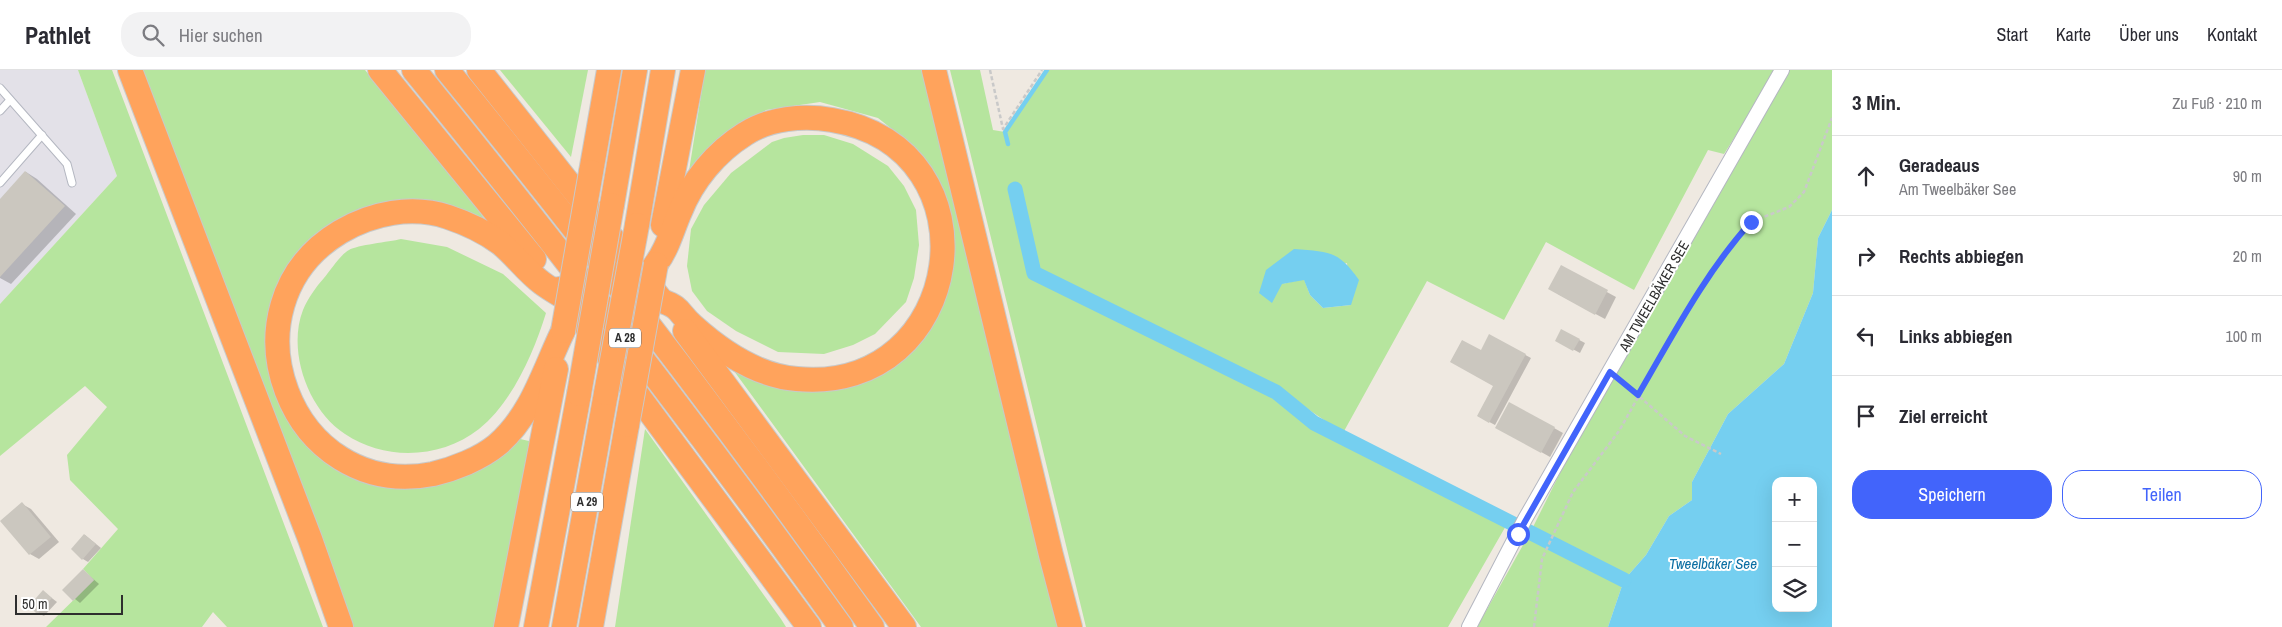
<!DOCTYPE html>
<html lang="de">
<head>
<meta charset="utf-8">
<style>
  :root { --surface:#fff; --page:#f2f2f3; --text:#2b2b33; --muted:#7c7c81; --line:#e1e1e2; --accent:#4264fb }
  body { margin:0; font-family:"Archivo Narrow",sans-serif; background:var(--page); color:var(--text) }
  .controls { position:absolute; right:15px; bottom:15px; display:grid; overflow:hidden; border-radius:10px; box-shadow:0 5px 20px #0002 }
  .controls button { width:45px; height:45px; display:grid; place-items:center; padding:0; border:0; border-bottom:1px solid var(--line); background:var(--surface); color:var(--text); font:25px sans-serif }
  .scale { position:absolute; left:15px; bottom:12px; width:108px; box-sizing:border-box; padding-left:5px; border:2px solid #2e2e2e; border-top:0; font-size:14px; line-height:18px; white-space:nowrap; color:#2e2e2e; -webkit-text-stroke:4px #fff; paint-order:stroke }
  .stop { position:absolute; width:15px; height:15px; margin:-11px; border:4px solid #4264fb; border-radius:50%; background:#fff }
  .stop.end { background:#4264fb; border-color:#fff; box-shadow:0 1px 5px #0008 }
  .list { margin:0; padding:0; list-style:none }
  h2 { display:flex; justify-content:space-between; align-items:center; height:65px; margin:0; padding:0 20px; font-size:21px }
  h2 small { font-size:16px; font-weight:400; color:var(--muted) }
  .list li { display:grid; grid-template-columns:32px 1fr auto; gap:15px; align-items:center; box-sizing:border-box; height:80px; padding:0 20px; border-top:1px solid var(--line) }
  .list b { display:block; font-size:19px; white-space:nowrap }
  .list p { margin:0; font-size:16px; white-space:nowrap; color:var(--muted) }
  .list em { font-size:16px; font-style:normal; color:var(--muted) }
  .actions { display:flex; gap:10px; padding:15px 20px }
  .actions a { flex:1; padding:11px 0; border:1px solid var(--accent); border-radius:20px; text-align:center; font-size:18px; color:var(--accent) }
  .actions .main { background:var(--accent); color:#fff }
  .icon { flex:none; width:28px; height:28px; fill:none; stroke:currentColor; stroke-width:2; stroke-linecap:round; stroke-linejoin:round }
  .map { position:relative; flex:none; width:1832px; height:557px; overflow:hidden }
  header { display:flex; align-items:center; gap:30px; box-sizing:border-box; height:70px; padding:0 25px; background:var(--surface); border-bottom:1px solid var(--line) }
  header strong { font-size:24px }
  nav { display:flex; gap:28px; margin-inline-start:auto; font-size:18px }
  .search { width:350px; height:45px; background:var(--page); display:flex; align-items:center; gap:12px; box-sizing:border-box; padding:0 18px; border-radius:20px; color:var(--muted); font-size:19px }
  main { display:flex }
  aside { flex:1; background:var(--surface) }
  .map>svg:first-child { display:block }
  .industrial { fill:#e3e1e8 }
  .green { fill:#b6e59e; fill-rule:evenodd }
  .water { fill:#75cff0; fill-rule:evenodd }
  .shadow { fill:#0003 }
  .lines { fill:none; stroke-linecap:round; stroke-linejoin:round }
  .stream { stroke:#75cff0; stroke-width:4.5 }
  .canal { stroke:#75cff0; stroke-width:15 }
  .building { fill:#cbc7bf }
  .lane-casing { stroke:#b4b7c1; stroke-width:9 }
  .street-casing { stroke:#b4b7c1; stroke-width:16 }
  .highway-casing { stroke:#c9c9c9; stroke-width:26 }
  .path { stroke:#c9c9c9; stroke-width:2.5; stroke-dasharray:4 2.5; stroke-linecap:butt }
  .lane { stroke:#fff; stroke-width:7 }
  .street { stroke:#fff; stroke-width:14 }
  .highway { stroke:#ffa35c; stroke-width:24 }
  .highway-bridge-casing { stroke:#c9c9c9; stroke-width:26; stroke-linecap:butt }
  .highway-bridge { stroke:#ffa35c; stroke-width:24 }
  .route { stroke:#4264fb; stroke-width:6 }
  .labels { text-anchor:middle; stroke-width:4; stroke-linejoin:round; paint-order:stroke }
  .shield { fill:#fff; stroke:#6d6d6d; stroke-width:1 }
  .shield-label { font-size:12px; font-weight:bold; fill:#2e2e2e }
  .street-label { font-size:14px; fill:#2e2e2e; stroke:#fff }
  .water-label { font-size:15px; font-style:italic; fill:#0d6fa3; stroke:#fff }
</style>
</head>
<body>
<header>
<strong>Pathlet</strong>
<div class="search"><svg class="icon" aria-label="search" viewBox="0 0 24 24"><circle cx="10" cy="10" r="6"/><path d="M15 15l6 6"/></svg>Hier suchen</div>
<nav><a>Start</a><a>Karte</a><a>Über uns</a><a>Kontakt</a></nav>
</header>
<main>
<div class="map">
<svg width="1832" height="557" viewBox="0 0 1832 557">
  <rect width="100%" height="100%" fill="#efe9e1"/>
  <path class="industrial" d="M0 0H78L117 106 0 234Z"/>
  <g class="green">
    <path d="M78 0H112L323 557H227L213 542 202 557H46L94 510 83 499 118 459 70 410 67 385 107 337 85 316 0 386V234L117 106Z"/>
    <path d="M140 0H365L466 123 488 154 357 142 271 248C257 311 292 375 348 403 358 408 376 417 388 415 401 413 415 405 427 401 457 390 487 379 516 368L533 372 497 557H351Z"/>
    <path d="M500 0H588L571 87Z"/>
    <path d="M705 0H927L1062 557H921L734 301 730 295 797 317 930 256 943 230 951 193V161L943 126 917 79 878 48 820 32 766 40 712 76 689 101Z"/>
    <path d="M950 0H980L993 60 1005 62 1048 0H1777L1724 84 1708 80 1634 220 1546 172 1504 250 1427 211 1343 363 1286 324 1280 331 1310 357 1507 454 1448 557H1086ZM1347 193 1351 235 1323 238 1310 225 1304 209 1282 214Z"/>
    <path d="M1786 0H1832V140L1818 168 1813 223 1784 294 1728 344 1692 412V430L1669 446 1646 485 1624 510 1608 557H1477L1532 459 1564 395Z"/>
    <path d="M803 65H824L853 74 888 96 904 116 916 140 919 175 914 208 906 232 875 264 853 275 824 284 778 282 736 261 707 241 692 221 687 196 691 159 704 135 731 103 772 72 784 68Z"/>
    <path d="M401 169 447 177 503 204 546 243C534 282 512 333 479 359 441 389 385 391 345 364 308 340 287 281 303 240 308 228 316 217 324 208 330 201 341 184 349 180 357 175 389 172 401 169Z"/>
    <path d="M645 359 781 549 786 557H615Z"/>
  </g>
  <g class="water">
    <path d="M1832 140V557H1608L1624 510 1646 485 1669 446 1692 430V412L1728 344 1784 294 1813 223 1818 168ZM1776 411H1813V538H1776Z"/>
    <path d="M1294 179C1329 182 1338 180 1359 210L1351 235 1323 238 1310 225 1304 210 1282 214 1272 233 1259 223 1266 200Z"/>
  </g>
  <g class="shadow">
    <path d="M26 102 37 109 76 144 11 214 0 208V130Z"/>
    <path d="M1561 197 1616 227 1605 249 1558 224Z"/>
    <path d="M1562 261 1585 273 1580 283 1556 270Z"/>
    <path d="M1490 266 1531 288 1495 355 1478 346 1495 315 1481 282Z"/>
    <path d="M1497 357 1554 358 1563 363 1550 387Z"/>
    <path d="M22 434 31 439 59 472 39 489 30 484Z"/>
    <path d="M85 465 101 478 88 492 83 489Z"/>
    <path d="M83 500 99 514 80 533 64 520Z"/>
    <path d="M44 522 57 532 44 546 38 543Z"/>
  </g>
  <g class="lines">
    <path class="stream" d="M1008 74 1005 62 1047 0"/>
    <path class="canal" d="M1015 119 1034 203 1276 322 1314 353 1624 510"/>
  </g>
  <g class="building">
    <path d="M25 101 65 136 0 207V129Z"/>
    <path d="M1561 195 1608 220 1595 245 1548 219Z"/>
    <path d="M1561 259 1580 269 1573 281 1555 271Z"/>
    <path d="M1489 264 1526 284 1489 353 1477 346 1493 316 1450 292 1462 270 1481 280Z"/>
    <path d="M1509 332 1555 357 1541 383 1495 358Z"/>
    <path d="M22 432 51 467 29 485 0 451Z"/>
    <path d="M84 464 96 474 82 490 71 479Z"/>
    <path d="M83 499 94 510 73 531 62 520Z"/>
    <path d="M43 520 52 528 37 544 29 536Z"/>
  </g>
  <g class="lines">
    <g class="lane-casing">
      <g id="lane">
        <path d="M0 18 67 94 72 113"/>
        <path d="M0 41 10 30"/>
        <path d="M0 113 42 65"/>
      </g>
    </g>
    <g class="street-casing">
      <path id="street" d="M1469 557 1525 449 1782 0"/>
    </g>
    <g class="highway-casing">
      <g id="highway">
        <path d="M130 0 310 469 341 557"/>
        <path d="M380 0 534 189"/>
        <path d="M414 0C562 182 705 367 841 557"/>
        <path d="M447 0C595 181 737 367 872 557"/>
        <path d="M479 0 661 230"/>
        <path d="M934 0 1051 485 1070 557"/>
        <path d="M591 102 609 0"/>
        <path d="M612 135 635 0"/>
        <path d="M637 155 663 0"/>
        <path d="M663 155 693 0"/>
        <path d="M656 194C668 178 672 160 680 142 692 111 716 82 745 64 769 48 804 45 832 50 1001 78 966 325 797 309 757 306 722 282 693 256 678 243 682 238 662 231"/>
        <path d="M559 219 809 557"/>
        <path d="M563 261C544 300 532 345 497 375 480 389 454 399 433 404 290 432 217 236 340 162 372 143 412 135 448 147 466 153 485 162 500 173 515 185 527 202 542 213 550 219 559 224 567 229"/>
        <path d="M685 261 904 557"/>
        <path d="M506 557 556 299"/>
        <path d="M536 557 579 324"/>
        <path d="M564 557 606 323"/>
        <path d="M591 557 627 355"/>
      </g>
    </g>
    <g class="path">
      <path d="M990 0 1003 59 1042 0"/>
      <path d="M1620 310 1685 366 1721 384"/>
      <path d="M1534 557 1542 489 1573 422 1619 361 1685 244 1734 171 1751 152 1789 137 1804 122 1832 48"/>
    </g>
    <use href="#lane" class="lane"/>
    <use href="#street" class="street"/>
    <use href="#highway" class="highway"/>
    <g class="highway-bridge-casing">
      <g id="highway-bridge">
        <path d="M563 261 591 102"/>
        <path d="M606 323 637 155"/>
        <path d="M579 324 612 135"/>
        <path d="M627 355 656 194"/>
      </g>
    </g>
    <use href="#highway-bridge" class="highway-bridge"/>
  </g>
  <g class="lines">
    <path class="route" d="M1518 464 1610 302 1638 325C1673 265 1705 203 1751 152"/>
  </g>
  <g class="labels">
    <g class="shield">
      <rect x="609" y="258.5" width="32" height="19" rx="4"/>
      <rect x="571" y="422.5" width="32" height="19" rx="4"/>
    </g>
    <g class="shield-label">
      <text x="625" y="272">A 28</text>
      <text x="587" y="436">A 29</text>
    </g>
    <g class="street-label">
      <text transform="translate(1654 226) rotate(-60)" y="5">AM TWEELBÄKER SEE</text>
    </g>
    <g class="water-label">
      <text x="1713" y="499">Tweelbäker See</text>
    </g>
  </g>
</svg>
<div class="controls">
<button>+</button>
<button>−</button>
<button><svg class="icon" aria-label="layers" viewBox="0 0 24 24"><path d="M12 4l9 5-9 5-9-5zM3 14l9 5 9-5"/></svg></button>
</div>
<div class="scale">50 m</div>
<div class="stop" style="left:1518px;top:464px"></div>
<div class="stop end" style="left:1751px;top:152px"></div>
</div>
<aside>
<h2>3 Min.<small>Zu Fuß · 210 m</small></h2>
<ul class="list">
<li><svg class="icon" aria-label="ahead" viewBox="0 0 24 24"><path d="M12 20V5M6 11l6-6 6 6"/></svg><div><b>Geradeaus</b><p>Am Tweelbäker See</p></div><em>90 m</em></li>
<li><svg class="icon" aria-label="right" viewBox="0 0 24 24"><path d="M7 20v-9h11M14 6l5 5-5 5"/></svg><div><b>Rechts abbiegen</b></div><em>20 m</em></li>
<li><svg class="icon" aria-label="left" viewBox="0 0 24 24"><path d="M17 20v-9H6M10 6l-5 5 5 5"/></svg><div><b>Links abbiegen</b></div><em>100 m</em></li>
<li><svg class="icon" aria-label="arrive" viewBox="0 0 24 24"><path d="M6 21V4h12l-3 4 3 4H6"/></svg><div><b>Ziel erreicht</b></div></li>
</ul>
<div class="actions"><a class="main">Speichern</a><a>Teilen</a></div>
</aside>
</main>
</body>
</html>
